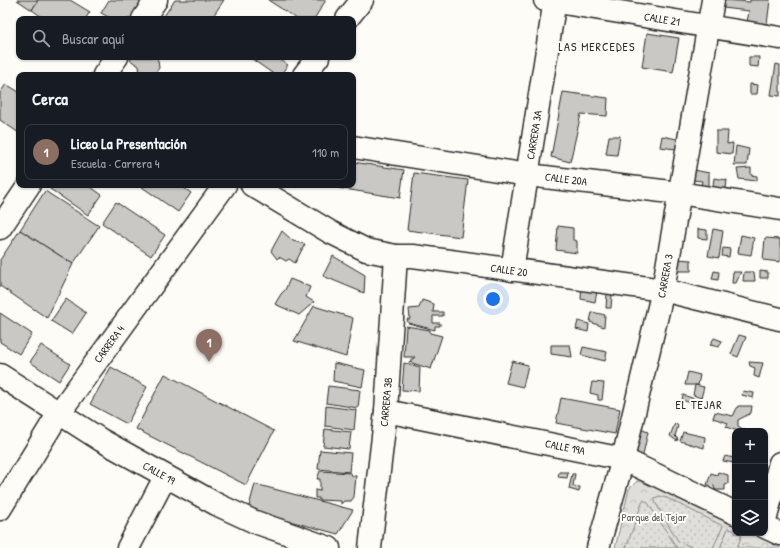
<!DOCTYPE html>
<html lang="es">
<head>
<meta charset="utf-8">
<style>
  :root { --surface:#171b24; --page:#242831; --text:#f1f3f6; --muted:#9ea1a6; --line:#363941; --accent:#1f6fb2 }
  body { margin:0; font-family:"Patrick Hand",sans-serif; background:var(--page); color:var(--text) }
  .controls { position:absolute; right:12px; bottom:12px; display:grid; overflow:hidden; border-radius:8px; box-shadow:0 1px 3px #0004 }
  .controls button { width:36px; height:36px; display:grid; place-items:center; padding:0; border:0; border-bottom:1px solid var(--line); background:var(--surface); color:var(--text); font:20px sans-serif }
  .you { position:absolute; left:493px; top:299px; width:14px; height:14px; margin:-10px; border:3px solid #fff; border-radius:50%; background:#1a73e8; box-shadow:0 0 0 6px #1a73e833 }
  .badge { display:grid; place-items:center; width:26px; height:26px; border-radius:50%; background:var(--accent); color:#fff; font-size:13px; font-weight:700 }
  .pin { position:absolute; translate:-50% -33px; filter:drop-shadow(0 1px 2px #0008) }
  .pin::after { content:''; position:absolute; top:21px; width:14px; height:12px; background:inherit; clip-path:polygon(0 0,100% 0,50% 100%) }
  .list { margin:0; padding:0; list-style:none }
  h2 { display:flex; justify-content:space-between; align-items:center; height:52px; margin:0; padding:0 16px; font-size:17px }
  h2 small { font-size:13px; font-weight:400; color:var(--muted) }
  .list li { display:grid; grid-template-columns:26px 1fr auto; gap:12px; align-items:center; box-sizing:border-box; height:56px; margin:0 8px 8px; padding:0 8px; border:1px solid var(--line); border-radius:8px }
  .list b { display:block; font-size:15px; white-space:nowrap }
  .list p { margin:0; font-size:13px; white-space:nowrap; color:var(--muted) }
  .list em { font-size:13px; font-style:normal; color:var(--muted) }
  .icon { flex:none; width:22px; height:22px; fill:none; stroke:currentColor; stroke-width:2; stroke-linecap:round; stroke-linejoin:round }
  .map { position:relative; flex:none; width:780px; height:548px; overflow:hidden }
  .search { position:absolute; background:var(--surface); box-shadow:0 1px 3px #0004; left:16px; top:16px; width:340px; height:44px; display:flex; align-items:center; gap:10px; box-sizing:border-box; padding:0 14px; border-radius:8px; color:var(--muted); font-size:15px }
  .panel { position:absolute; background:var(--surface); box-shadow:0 1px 3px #0004; left:16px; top:72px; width:340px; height:116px; border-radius:8px }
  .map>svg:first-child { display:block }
  .forest { fill:url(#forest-crowns); stroke:#858482 }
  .garden { fill:url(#garden-dots); stroke:#858482 }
  .building { fill:#c9c8c4; stroke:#2b2b2b }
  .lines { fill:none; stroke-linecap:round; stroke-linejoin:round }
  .minor-casing { stroke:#2b2b2b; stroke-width:25 }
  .minor { stroke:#fdfcf7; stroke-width:22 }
  .labels { text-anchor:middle; stroke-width:4; stroke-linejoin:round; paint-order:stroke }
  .street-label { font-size:11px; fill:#2b2b2b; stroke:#fdfcf7 }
  .park-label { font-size:11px; fill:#585857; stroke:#fdfcf7 }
  .neighbourhood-label { font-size:12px; letter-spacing:1px; fill:#2b2b2b; stroke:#fdfcf7 }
</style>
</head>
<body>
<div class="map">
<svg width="780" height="548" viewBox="0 0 780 548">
  <defs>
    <pattern id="forest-crowns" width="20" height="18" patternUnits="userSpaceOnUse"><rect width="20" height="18" fill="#dfdeda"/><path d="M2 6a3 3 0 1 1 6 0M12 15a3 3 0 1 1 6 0" fill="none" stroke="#c0bfbb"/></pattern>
    <pattern id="garden-dots" width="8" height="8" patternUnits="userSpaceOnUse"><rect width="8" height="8" fill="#dfdeda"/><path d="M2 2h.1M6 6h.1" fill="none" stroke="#c0bfbb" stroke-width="1.8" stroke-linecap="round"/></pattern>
  </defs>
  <rect width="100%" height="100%" fill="#fdfcf7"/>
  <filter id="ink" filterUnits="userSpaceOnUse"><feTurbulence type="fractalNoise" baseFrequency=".025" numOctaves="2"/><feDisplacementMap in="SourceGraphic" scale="8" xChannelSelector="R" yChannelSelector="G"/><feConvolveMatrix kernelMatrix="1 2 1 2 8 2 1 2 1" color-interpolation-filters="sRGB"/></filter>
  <g filter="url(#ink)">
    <path class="forest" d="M637 481H650L735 521V533H761L780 542V548H615L629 489Z"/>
    <g class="garden">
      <path d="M659 496 667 498 723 526 713 548H694L678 541 655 502V498Z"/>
      <path d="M644 500 648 503 677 548H626L642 503Z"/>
      <path d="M728 528 735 531V533L742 534 737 548H720Z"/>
    </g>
    <g class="building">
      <path d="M17 0H38L32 10Z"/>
      <path d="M38 0H70L90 12 85 19H45L32 10Z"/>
      <path d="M109 0H139L141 1 130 19H112L101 13Z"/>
      <path d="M175 0H224L211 19H162Z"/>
      <path d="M268 0H326L314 19H297Z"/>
      <path d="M724 0 750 2V0H770L766 33 746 28 749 11 723 8Z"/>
      <path d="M647 33 679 38 673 72 642 67Z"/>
      <path d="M132 57H155L158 60 159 68 154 75H140L139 66 130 60Z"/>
      <path d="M249 57H276L288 65 280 75H275Z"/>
      <path d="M749 57H759L758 67 749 66Z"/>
      <path d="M776 64 780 65V96L771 95Z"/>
      <path d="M6 84 19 92V133L0 120V93Z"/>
      <path d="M750 84 758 85 757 94H750Z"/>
      <path d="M563 92 608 98 607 116 581 114 570 162 551 157Z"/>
      <path d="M716 131H728L727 144 733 143 732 154 716 152Z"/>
      <path d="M609 136H620L617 155 606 154Z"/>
      <path d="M662 136 677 139 676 149 660 147Z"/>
      <path d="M736 146 749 149 747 165H734Z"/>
      <path d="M353 162 404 170 400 198 338 188V185H353Z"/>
      <path d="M751 168V175L757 176V181L739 179 737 169Z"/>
      <path d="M694 170 709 173V191L700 190 702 181 693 180Z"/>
      <path d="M414 173 468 180 461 237 407 230Z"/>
      <path d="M714 178 727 180 726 188 730 189V198L712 194Z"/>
      <path d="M52 185H88L102 195 88 215 50 189Z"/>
      <path d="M139 185H180L191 193 178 212Z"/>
      <path d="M45 191 99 226 73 264 20 230Z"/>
      <path d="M116 202 165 235 151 256 102 223Z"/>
      <path d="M558 226 573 228V240L577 241V253L556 250Z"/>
      <path d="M698 229 707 230V239L698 238Z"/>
      <path d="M713 229 723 231 719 258 708 256Z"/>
      <path d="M20 230 73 264 47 318 0 286V260Z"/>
      <path d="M282 231 293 241 305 244 295 263 289 259 286 261 279 257 277 259 271 251Z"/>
      <path d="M741 235 754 238 751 255 738 253Z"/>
      <path d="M765 238 780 239V262L763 260Z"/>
      <path d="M723 248 730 249 729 257 722 256Z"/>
      <path d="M333 256 365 275 364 293 323 276Z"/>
      <path d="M678 259 691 260V271H678Z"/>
      <path d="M714 271 719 272 718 280 712 279Z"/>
      <path d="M760 271 768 272V278H760Z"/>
      <path d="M733 272H741L736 283H732Z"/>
      <path d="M744 272H754L755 281H743Z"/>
      <path d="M290 279 310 287 306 297 314 302 299 315 275 304 281 294 285 290Z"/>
      <path d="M582 283 598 286 595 302 581 299Z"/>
      <path d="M607 294 612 295 611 308H606Z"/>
      <path d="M66 299 86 313 72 334 51 321Z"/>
      <path d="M422 300 434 304 433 312H443V316H433V323H440V326H435V330L408 323 407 319H410L409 309 419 308Z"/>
      <path d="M314 306 353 318 346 357 294 341Z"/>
      <path d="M592 312 605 315 604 327 590 322Z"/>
      <path d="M0 313 32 334 19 354 0 342Z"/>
      <path d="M578 321 589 324 588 332 576 329Z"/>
      <path d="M406 326 430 330V333L442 336 431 369 409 362 415 357H404Z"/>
      <path d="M739 335 746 337 738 357 731 354Z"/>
      <path d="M714 338 722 341 719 347 710 345Z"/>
      <path d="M41 345 70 364 59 381 30 362Z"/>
      <path d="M551 345H570L572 357 551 354Z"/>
      <path d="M583 347 607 352 605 361 581 355Z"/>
      <path d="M512 361 528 365 523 387 506 383Z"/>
      <path d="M749 362 763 363 759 378 754 376 755 368 750 366Z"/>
      <path d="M334 363 365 370 362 387 333 381Z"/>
      <path d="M404 363 420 367 419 391 402 390Z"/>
      <path d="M111 367 147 387 127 424 90 404Z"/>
      <path d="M688 372 700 375 698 385H685Z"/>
      <path d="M165 374 274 431 246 485 136 429Z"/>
      <path d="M592 382 604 383 602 400H598V395L590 393Z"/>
      <path d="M695 385 704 387 701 398 693 395Z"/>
      <path d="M328 386 360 390 358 408 326 403Z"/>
      <path d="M743 391 754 393 753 398 742 395Z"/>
      <path d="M683 395 695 399 694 404 682 400Z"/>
      <path d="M561 398 620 409 615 434 556 423Z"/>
      <path d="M326 406 356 410 354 430 325 426Z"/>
      <path d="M738 406H752L751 413 738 420V426L746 431H738L726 427 728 423 713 418 715 412 733 416Z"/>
      <path d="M675 423 678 426 675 436 678 439 677 441 670 436Z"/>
      <path d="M325 429 351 432 349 449 323 446Z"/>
      <path d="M640 429 648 432 642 459 633 456Z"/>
      <path d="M683 432 705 437 704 448 680 441Z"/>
      <path d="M320 450 351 453 349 472 318 469Z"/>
      <path d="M725 456 734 458V463L723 461Z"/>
      <path d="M320 471 351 473 352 476H356L354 497 351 501H344L341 504V501L319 500V498H315V490L320 491V479H317Z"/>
      <path d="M559 472H568L567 478 558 477Z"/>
      <path d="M718 472 728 475V484L725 485V490H715L714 486 707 485 711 473 717 475Z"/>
      <path d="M572 474H575L573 486 580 487 579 492 569 489Z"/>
      <path d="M255 484 353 510 338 534 248 510Z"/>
    </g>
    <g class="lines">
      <g class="minor-casing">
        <g id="minor">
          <path d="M545 0 780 38"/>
          <path d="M143 19 156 0"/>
          <path d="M347 19 362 0"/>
          <path d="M104 75 117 57"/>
          <path d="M304 75 318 57"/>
          <path d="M353 147 528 175 679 193 780 209"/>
          <path d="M252 185 330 232 366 250 396 256H413L663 290 780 319"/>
          <path d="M0 228 29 185"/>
          <path d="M512 270 555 0"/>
          <path d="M0 375 101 440 218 505 255 522 329 548"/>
          <path d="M386 411 623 459 735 513"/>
          <path d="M0 509 59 413 225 185"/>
          <path d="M765 521 780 463"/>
          <path d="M765 527 780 534"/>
          <path d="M128 548 165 477"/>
          <path d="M370 548 386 411 396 256"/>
          <path d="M598 548 623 459 663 290 713 0"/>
        </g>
      </g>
      <use href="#minor" class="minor"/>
    </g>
  </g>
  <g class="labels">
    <g class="street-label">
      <text transform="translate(662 19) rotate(9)" y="4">CALLE 21</text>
      <text transform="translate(534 135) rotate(-81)" y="4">CARRERA 3A</text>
      <text transform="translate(566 179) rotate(7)" y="4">CALLE 20A</text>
      <text transform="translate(509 270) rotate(8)" y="4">CALLE 20</text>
      <text transform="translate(665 276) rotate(-80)" y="4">CARRERA 3</text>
      <text transform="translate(109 344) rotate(-54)" y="4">CARRERA 4</text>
      <text transform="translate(386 402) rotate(-85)" y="4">CARRERA 3B</text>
      <text transform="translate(565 447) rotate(11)" y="4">CALLE 19A</text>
      <text transform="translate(159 473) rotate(29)" y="4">CALLE 19</text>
    </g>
    <g class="park-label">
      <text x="654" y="521">Parque del Tejar</text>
    </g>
    <g class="neighbourhood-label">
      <text x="597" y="51">LAS MERCEDES</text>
      <text x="699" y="409">EL TEJAR</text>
    </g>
  </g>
</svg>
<div class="controls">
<button>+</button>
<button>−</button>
<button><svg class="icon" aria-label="layers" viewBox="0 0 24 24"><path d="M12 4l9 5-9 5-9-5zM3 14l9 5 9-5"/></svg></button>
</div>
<div class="you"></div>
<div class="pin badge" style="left:209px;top:362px;background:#8d6e63">1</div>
<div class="search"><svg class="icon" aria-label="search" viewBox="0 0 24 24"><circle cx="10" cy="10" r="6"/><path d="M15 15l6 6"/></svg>Buscar aquí</div>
<section class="panel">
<h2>Cerca<small></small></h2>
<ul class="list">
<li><span class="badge" style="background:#8d6e63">1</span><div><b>Liceo La Presentación</b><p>Escuela · Carrera 4</p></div><em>110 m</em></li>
</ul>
</section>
</div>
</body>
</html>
